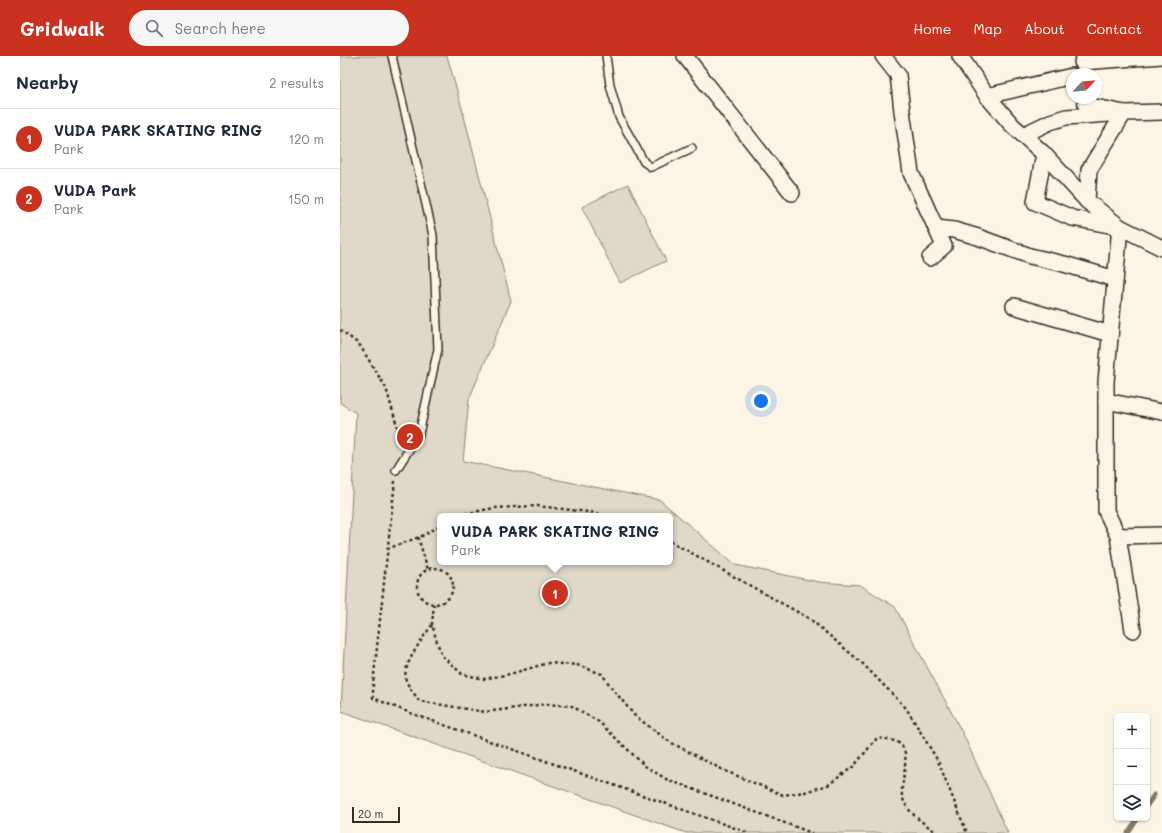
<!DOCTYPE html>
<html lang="en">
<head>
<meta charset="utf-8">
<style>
  :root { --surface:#fff; --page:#f6f6f7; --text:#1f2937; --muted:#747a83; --line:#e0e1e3; --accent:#c8321e }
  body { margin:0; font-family:Mali,sans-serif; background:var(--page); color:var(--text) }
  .controls { position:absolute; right:12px; bottom:12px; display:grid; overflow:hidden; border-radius:6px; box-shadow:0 1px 3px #0004 }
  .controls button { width:36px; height:36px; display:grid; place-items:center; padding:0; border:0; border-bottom:1px solid var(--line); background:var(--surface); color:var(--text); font:20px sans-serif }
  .compass { position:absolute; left:726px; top:12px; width:36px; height:36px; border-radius:50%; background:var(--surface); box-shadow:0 1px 3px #0004; rotate:64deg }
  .scale { position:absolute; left:12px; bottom:10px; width:48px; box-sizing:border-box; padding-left:4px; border:2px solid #3b2a1e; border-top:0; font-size:11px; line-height:14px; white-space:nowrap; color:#3b2a1e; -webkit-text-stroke:3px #fcf5e5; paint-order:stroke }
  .you { position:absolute; left:421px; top:345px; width:14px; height:14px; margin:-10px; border:3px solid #fff; border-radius:50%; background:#1a73e8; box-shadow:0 0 0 6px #1a73e833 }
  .badge { display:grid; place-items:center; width:26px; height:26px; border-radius:50%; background:var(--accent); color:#fff; font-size:13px; font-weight:700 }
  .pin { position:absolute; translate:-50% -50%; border:2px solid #fff; box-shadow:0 1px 4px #0006 }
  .popup { position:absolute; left:97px; top:457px; width:236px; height:52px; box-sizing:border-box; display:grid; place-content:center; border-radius:6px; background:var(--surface); filter:drop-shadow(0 1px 3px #0005); font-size:13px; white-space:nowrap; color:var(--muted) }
  .popup b { font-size:15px; color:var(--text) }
  .popup::after { content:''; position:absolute; left:50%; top:100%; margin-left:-8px; border:8px solid transparent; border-top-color:var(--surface) }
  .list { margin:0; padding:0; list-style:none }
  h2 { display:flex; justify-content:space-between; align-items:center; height:52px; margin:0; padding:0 16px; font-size:17px }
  h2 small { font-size:13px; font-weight:400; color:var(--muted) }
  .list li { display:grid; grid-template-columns:26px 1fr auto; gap:12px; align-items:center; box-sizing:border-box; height:60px; padding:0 16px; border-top:1px solid var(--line) }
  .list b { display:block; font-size:15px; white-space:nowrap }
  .list p { margin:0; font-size:13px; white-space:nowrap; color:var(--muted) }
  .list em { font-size:13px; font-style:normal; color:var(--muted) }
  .icon { flex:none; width:22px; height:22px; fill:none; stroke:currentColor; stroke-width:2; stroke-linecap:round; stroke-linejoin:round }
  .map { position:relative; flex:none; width:822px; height:777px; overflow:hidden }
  header { display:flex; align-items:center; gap:24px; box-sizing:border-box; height:56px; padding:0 20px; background:var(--accent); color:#fff }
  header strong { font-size:19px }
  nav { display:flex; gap:22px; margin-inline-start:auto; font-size:14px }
  .search { width:280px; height:36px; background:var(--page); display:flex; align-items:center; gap:10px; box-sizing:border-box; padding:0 14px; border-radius:22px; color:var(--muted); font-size:15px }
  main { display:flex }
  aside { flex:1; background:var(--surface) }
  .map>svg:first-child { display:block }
  .green { fill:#e0d8c8; stroke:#8e8173; fill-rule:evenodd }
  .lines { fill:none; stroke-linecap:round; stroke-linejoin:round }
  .stream { stroke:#85796b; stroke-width:5 }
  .lane-casing { stroke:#3b2a1e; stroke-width:10 }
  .street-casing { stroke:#3b2a1e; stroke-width:18 }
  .path { stroke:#3b2a1e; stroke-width:2.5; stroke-dasharray:3 3; stroke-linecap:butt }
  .lane { stroke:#fcf5e5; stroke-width:7 }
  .street { stroke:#fcf5e5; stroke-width:15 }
</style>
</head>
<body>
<header>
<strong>Gridwalk</strong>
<div class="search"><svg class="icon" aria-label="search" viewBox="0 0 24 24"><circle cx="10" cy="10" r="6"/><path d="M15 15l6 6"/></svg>Search here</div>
<nav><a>Home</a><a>Map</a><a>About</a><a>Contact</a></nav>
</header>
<main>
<aside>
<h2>Nearby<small>2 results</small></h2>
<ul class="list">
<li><span class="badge">1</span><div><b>VUDA PARK SKATING RING</b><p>Park</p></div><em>120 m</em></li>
<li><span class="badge">2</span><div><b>VUDA Park</b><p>Park</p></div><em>150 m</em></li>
</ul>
</aside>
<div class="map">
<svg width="822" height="777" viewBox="0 0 822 777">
  <rect width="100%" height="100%" fill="#fcf5e5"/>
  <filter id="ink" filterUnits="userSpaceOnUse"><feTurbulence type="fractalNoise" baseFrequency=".025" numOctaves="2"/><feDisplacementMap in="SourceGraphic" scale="8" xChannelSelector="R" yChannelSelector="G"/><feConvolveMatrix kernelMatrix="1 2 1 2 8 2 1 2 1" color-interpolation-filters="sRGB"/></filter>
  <g filter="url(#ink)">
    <g class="green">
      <path d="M0 0H107L123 56 171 245 129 343 123 405 320 444 395 509 479 526 520 529 555 551 623 678 668 777H346L1 655 16 357 0 347ZM100 460H330V506H100Z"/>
      <path d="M288 128 326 205 280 227 242 151Z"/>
    </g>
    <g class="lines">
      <g class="stream">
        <path d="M807 749 814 739"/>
        <path d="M788 777 798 762"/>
      </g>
      <g class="lane-casing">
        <g id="lane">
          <path d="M52 0 93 179 98 293 79 378 56 414"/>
          <path d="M266 0 270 29 279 61 304 106 311 111 352 92"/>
        </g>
      </g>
      <g class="street-casing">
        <g id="street">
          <path d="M345 0 452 137"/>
          <path d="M543 0 558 19 562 55 571 117 604 190 590 202"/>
          <path d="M620 0 647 40 672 69 704 98 747 145 780 171 766 326V455L778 480 793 574"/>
          <path d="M742 6 822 0"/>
          <path d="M647 40 732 20"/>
          <path d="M745 42 746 49 784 57 749 114 747 145"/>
          <path d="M683 79 710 66 726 61 784 57 822 56"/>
          <path d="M704 98 695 146 732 162 780 171 822 192"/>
          <path d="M596 172 614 174 638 181 690 200 724 208 775 223"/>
          <path d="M674 250 770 278"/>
          <path d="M766 345 822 356"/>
          <path d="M778 480 822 479"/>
        </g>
      </g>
      <g class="path">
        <path d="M0 274 19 288 46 332 60 380 59 386"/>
        <path d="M55 425 33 628V642L73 658 409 777"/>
        <path d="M120 460 123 458 154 452 197 450 257 457 265 460"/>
        <path d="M78 481 88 514"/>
        <path d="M330 485 470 563 523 608 566 652 598 705 627 777"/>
        <path d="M47 493 82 480 100 470"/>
        <circle cx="95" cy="530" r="18"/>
        <path d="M94 548 92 568 96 583 102 600 122 618 144 623 170 618 208 607 237 609 262 618 271 631 295 660 330 686 383 714 443 739 465 736 488 729 514 710 537 682C570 684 567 696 563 724 563 728 561 734 562 739 565 756 584 767 597 777"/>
        <path d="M92 569C84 580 61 611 66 624 68 631 75 638 79 645L145 656 206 648 232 650 259 666 305 710 326 723 472 777"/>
      </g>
      <use href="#lane" class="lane"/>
      <use href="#street" class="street"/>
    </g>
  </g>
</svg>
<div class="controls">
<button>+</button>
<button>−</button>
<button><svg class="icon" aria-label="layers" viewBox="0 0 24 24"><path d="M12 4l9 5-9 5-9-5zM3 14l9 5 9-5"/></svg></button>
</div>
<svg class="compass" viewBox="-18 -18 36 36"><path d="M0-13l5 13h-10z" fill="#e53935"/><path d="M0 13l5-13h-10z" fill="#747a83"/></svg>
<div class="scale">20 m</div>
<div class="you"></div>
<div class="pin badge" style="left:215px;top:537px">1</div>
<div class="popup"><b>VUDA PARK SKATING RING</b>Park</div>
<div class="pin badge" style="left:70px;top:381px">2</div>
</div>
</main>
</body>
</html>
